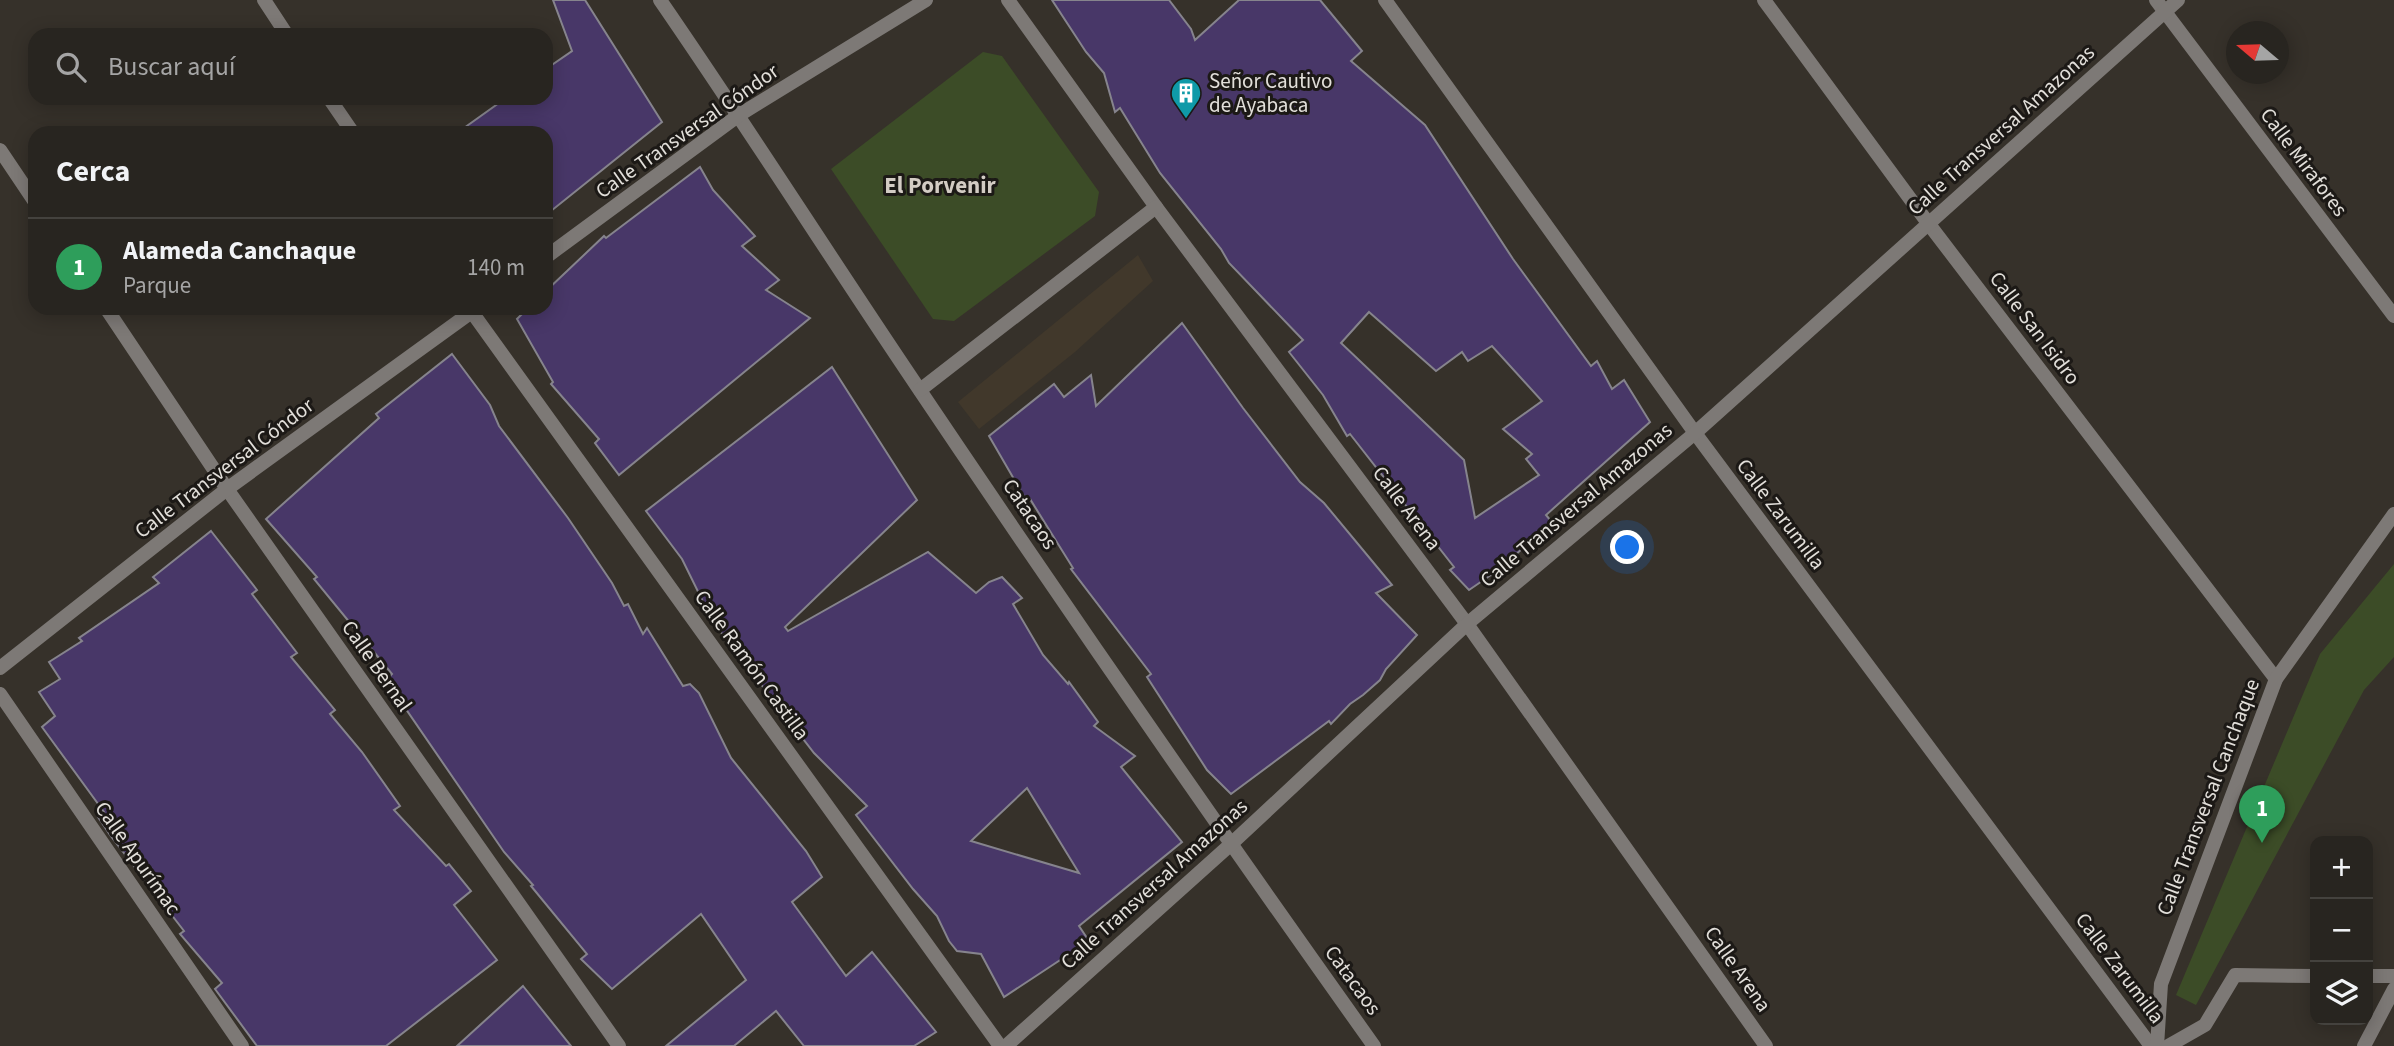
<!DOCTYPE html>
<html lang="es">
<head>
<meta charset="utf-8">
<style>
  :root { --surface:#282520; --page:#34312d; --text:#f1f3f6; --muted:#a5a5a5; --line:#44423e; --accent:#ea580c }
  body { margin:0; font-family:"Source Sans 3",sans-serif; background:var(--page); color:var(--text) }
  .controls { position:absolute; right:21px; bottom:21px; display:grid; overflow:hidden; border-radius:14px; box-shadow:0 4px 18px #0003 }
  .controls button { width:63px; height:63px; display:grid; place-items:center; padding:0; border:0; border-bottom:2px solid var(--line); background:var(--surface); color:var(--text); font:35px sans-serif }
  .compass { position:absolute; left:2226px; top:21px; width:63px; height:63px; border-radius:50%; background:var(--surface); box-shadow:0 4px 18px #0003; rotate:289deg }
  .you { position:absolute; left:1628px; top:548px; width:24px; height:24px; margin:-18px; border:5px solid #fff; border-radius:50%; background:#1a73e8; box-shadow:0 0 0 10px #1a73e833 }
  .badge { display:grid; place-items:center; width:46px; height:46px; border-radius:50%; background:var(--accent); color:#fff; font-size:23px; font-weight:700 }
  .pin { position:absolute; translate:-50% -58px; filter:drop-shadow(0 2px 4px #0008) }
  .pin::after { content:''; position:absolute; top:37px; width:24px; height:21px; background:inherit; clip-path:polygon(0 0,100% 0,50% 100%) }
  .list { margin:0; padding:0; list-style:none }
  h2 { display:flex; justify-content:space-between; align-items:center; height:91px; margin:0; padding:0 28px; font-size:30px }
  h2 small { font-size:23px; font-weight:400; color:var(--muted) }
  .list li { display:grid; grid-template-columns:46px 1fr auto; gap:21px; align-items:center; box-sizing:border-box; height:98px; padding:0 28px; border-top:2px solid var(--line) }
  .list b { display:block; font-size:26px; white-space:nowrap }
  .list p { margin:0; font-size:23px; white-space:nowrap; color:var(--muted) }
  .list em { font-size:23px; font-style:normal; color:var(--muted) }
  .icon { flex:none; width:38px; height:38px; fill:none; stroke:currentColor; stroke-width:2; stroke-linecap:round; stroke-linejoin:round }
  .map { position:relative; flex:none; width:2394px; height:1046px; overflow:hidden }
  .search { position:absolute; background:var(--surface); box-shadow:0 4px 18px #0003; left:28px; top:28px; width:525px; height:77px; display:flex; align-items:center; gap:18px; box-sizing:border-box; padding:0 24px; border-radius:21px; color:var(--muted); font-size:26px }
  .panel { position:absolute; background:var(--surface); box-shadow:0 4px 18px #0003; left:28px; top:126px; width:525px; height:189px; border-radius:21px }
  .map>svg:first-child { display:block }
  .built { fill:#41382b }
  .green { fill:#3c4c27 }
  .building { fill:#483768; stroke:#86848d; stroke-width:2; fill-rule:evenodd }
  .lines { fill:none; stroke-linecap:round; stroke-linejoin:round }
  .street { stroke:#7d7976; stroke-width:14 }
  .labels { text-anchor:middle; stroke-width:6; stroke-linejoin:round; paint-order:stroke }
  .poi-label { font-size:21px; fill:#e2dfda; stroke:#1c1916; text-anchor:start }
  .street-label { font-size:21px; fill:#e2dfda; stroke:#1c1916 }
  .neighbourhood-label { font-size:23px; font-weight:bold; fill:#d3ccc4; stroke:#1c1916 }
</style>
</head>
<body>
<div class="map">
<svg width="2394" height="1046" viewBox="0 0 2394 1046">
  <rect width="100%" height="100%" fill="#36312a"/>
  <path class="built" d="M1138 255 1153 281 1075 352 979 429 958 402Z"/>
  <g class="green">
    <path d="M983 52 1002 56 1099 192 1095 216 954 321 933 319 831 169Z"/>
    <path d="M2394 564V657L2364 690 2196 1005 2176 995 2320 654Z"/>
  </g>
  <g class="building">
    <path d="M553 0H585L662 122 546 215V133H457L506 98H546V69L572 51Z"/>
    <path d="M1052 0H1169L1191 29 1195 40 1239 0H1320L1362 51 1351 61 1425 125 1513 259 1591 366 1597 361 1612 389 1624 380 1650 422 1546 515 1551 521 1504 566 1469 590 1450 570 1454 567 1350 434 1347 436 1323 395 1289 352 1303 340 1229 263 1221 249 1160 173 1120 108 1115 112 1104 73 1086 52ZM1369 312 1436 371 1462 352 1468 361 1492 346 1542 401 1503 429 1532 454 1526 459 1539 475 1475 518 1464 460 1341 343Z"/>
    <path d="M700 167 713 190 755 236 742 246 779 280 766 290 810 318 619 475 595 443 599 439 551 384 553 382 517 319 528 308H546V291L604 236 606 238Z"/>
    <path d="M1182 323 1243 408 1300 482 1324 503 1392 585 1376 593 1417 635 1386 669 1380 680 1363 695 1350 704 1331 724 1329 721 1231 794 1207 770 1147 677 1151 674 1071 569 1073 568 1030 499 1025 498 989 436 1054 384 1064 397 1091 375 1096 406Z"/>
    <path d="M452 354 490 405 499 426 568 518 612 583 624 606 628 604 643 634 647 628 683 686 690 684 699 693 731 758 806 851 822 877 792 902 846 976 872 952 936 1032 914 1046H804L776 1011 734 1046H666L746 980 701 914 612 989 581 959 587 954 531 886 533 885 504 852 386 680 392 674 314 579 317 577 266 519 379 418 376 414Z"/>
    <path d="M832 367 917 500 785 627 788 631 928 552 976 593 989 582 1002 577 1022 598 1013 604 1043 655 1068 684 1069 682 1098 722 1094 726 1135 756 1121 767 1182 842 1079 926 1089 941 1004 997 981 954 957 951 949 941 937 916 913 889 856 815 867 806 814 753 713 622 682 559 646 511ZM1027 788 1079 873 971 841Z"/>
    <path d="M211 531 257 590 252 594 297 653 291 657 335 710 330 714 362 752 400 806 394 810 446 866 449 864 471 891 454 905 497 960 386 1046H257L215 989 222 983 180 934 184 931 110 835 98 817 104 812 42 727 55 716 39 692 60 679 49 662 82 641 79 638 159 583 153 577Z"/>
    <path d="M523 986 571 1046H457Z"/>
  </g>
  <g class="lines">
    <g class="street">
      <path d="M264 0 287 35"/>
      <path d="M660 0C749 129 833 262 921 392 1069 612 1220 830 1374 1046"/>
      <path d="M1008 0 1156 207 1467 624 1766 1046"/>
      <path d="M1385 0 1695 433 2151 1046"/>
      <path d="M1764 0 1928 223 2276 679"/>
      <path d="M2156 0 2394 316"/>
      <path d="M329 98 353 133"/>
      <path d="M0 150 35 202"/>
      <path d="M546 257 739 115 926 0"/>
      <path d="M106 308 227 489 619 1046"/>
      <path d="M469 308 1000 1046"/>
      <path d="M920 390 1156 207"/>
      <path d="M0 668 227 489 477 308"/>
      <path d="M0 694 242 1046"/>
      <path d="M2368 976H2394"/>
      <path d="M1006 1046 1230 845 1467 624 1695 433 2178 0"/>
      <path d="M2157 1046 2161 984 2276 679 2394 514"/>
      <path d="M2168 1046 2205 1025 2235 975 2315 976"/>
      <path d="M2364 1046 2394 989"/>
    </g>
  </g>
  <defs>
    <g id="building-pin" transform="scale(1.575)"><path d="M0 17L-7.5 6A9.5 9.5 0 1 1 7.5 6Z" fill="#0f9aa8" stroke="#1c1916"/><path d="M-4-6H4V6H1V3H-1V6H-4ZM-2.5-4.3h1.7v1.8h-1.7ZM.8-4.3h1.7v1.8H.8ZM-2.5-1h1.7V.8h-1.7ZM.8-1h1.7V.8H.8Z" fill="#fff"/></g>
  </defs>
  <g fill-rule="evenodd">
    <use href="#building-pin" x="1186" y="93"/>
  </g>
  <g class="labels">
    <g class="poi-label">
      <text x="1209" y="88">Señor Cautivo<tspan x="1209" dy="24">de Ayabaca</tspan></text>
    </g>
    <g class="street-label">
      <text transform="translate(2001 130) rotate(-42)" y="7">Calle Transversal Amazonas</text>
      <text transform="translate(687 131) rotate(-35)" y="7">Calle Transversal Cóndor</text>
      <text transform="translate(2304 162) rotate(53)" y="7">Calle Mirafores</text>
      <text transform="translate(2035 328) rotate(53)" y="7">Calle San Isidro</text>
      <text transform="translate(224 468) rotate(-37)" y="7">Calle Transversal Cóndor</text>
      <text transform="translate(1576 505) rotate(-40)" y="7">Calle Transversal Amazonas</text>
      <text transform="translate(1407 508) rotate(53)" y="7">Calle Arena</text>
      <text transform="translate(1030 514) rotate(56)" y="7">Catacaos</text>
      <text transform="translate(1781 514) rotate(53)" y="7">Calle Zarumilla</text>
      <text transform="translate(752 665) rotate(54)" y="7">Calle Ramón Castilla</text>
      <text transform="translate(377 666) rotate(55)" y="7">Calle Bernal</text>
      <text transform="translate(2208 797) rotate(-69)" y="7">Calle Transversal Canchaque</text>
      <text transform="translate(138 858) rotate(55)" y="7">Calle Apurímac</text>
      <text transform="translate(1154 884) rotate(-42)" y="7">Calle Transversal Amazonas</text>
      <text transform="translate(2120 968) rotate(53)" y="7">Calle Zarumilla</text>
      <text transform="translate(1738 969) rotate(55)" y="7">Calle Arena</text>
      <text transform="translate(1353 980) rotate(54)" y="7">Catacaos</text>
    </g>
    <g class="neighbourhood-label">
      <text x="940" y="193">El Porvenir</text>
    </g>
  </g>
</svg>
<div class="controls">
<button>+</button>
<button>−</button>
<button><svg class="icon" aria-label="layers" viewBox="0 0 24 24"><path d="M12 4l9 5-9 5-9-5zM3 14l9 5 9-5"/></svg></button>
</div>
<svg class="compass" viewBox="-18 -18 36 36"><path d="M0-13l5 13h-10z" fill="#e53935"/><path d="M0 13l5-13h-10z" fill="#a5a5a5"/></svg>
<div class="you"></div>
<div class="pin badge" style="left:2262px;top:843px;background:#2e9e5b">1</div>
<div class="search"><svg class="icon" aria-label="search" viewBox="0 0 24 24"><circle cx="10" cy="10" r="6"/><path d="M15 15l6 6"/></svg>Buscar aquí</div>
<section class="panel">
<h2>Cerca<small></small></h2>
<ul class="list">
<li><span class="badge" style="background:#2e9e5b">1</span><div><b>Alameda Canchaque</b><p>Parque</p></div><em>140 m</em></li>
</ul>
</section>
</div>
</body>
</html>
